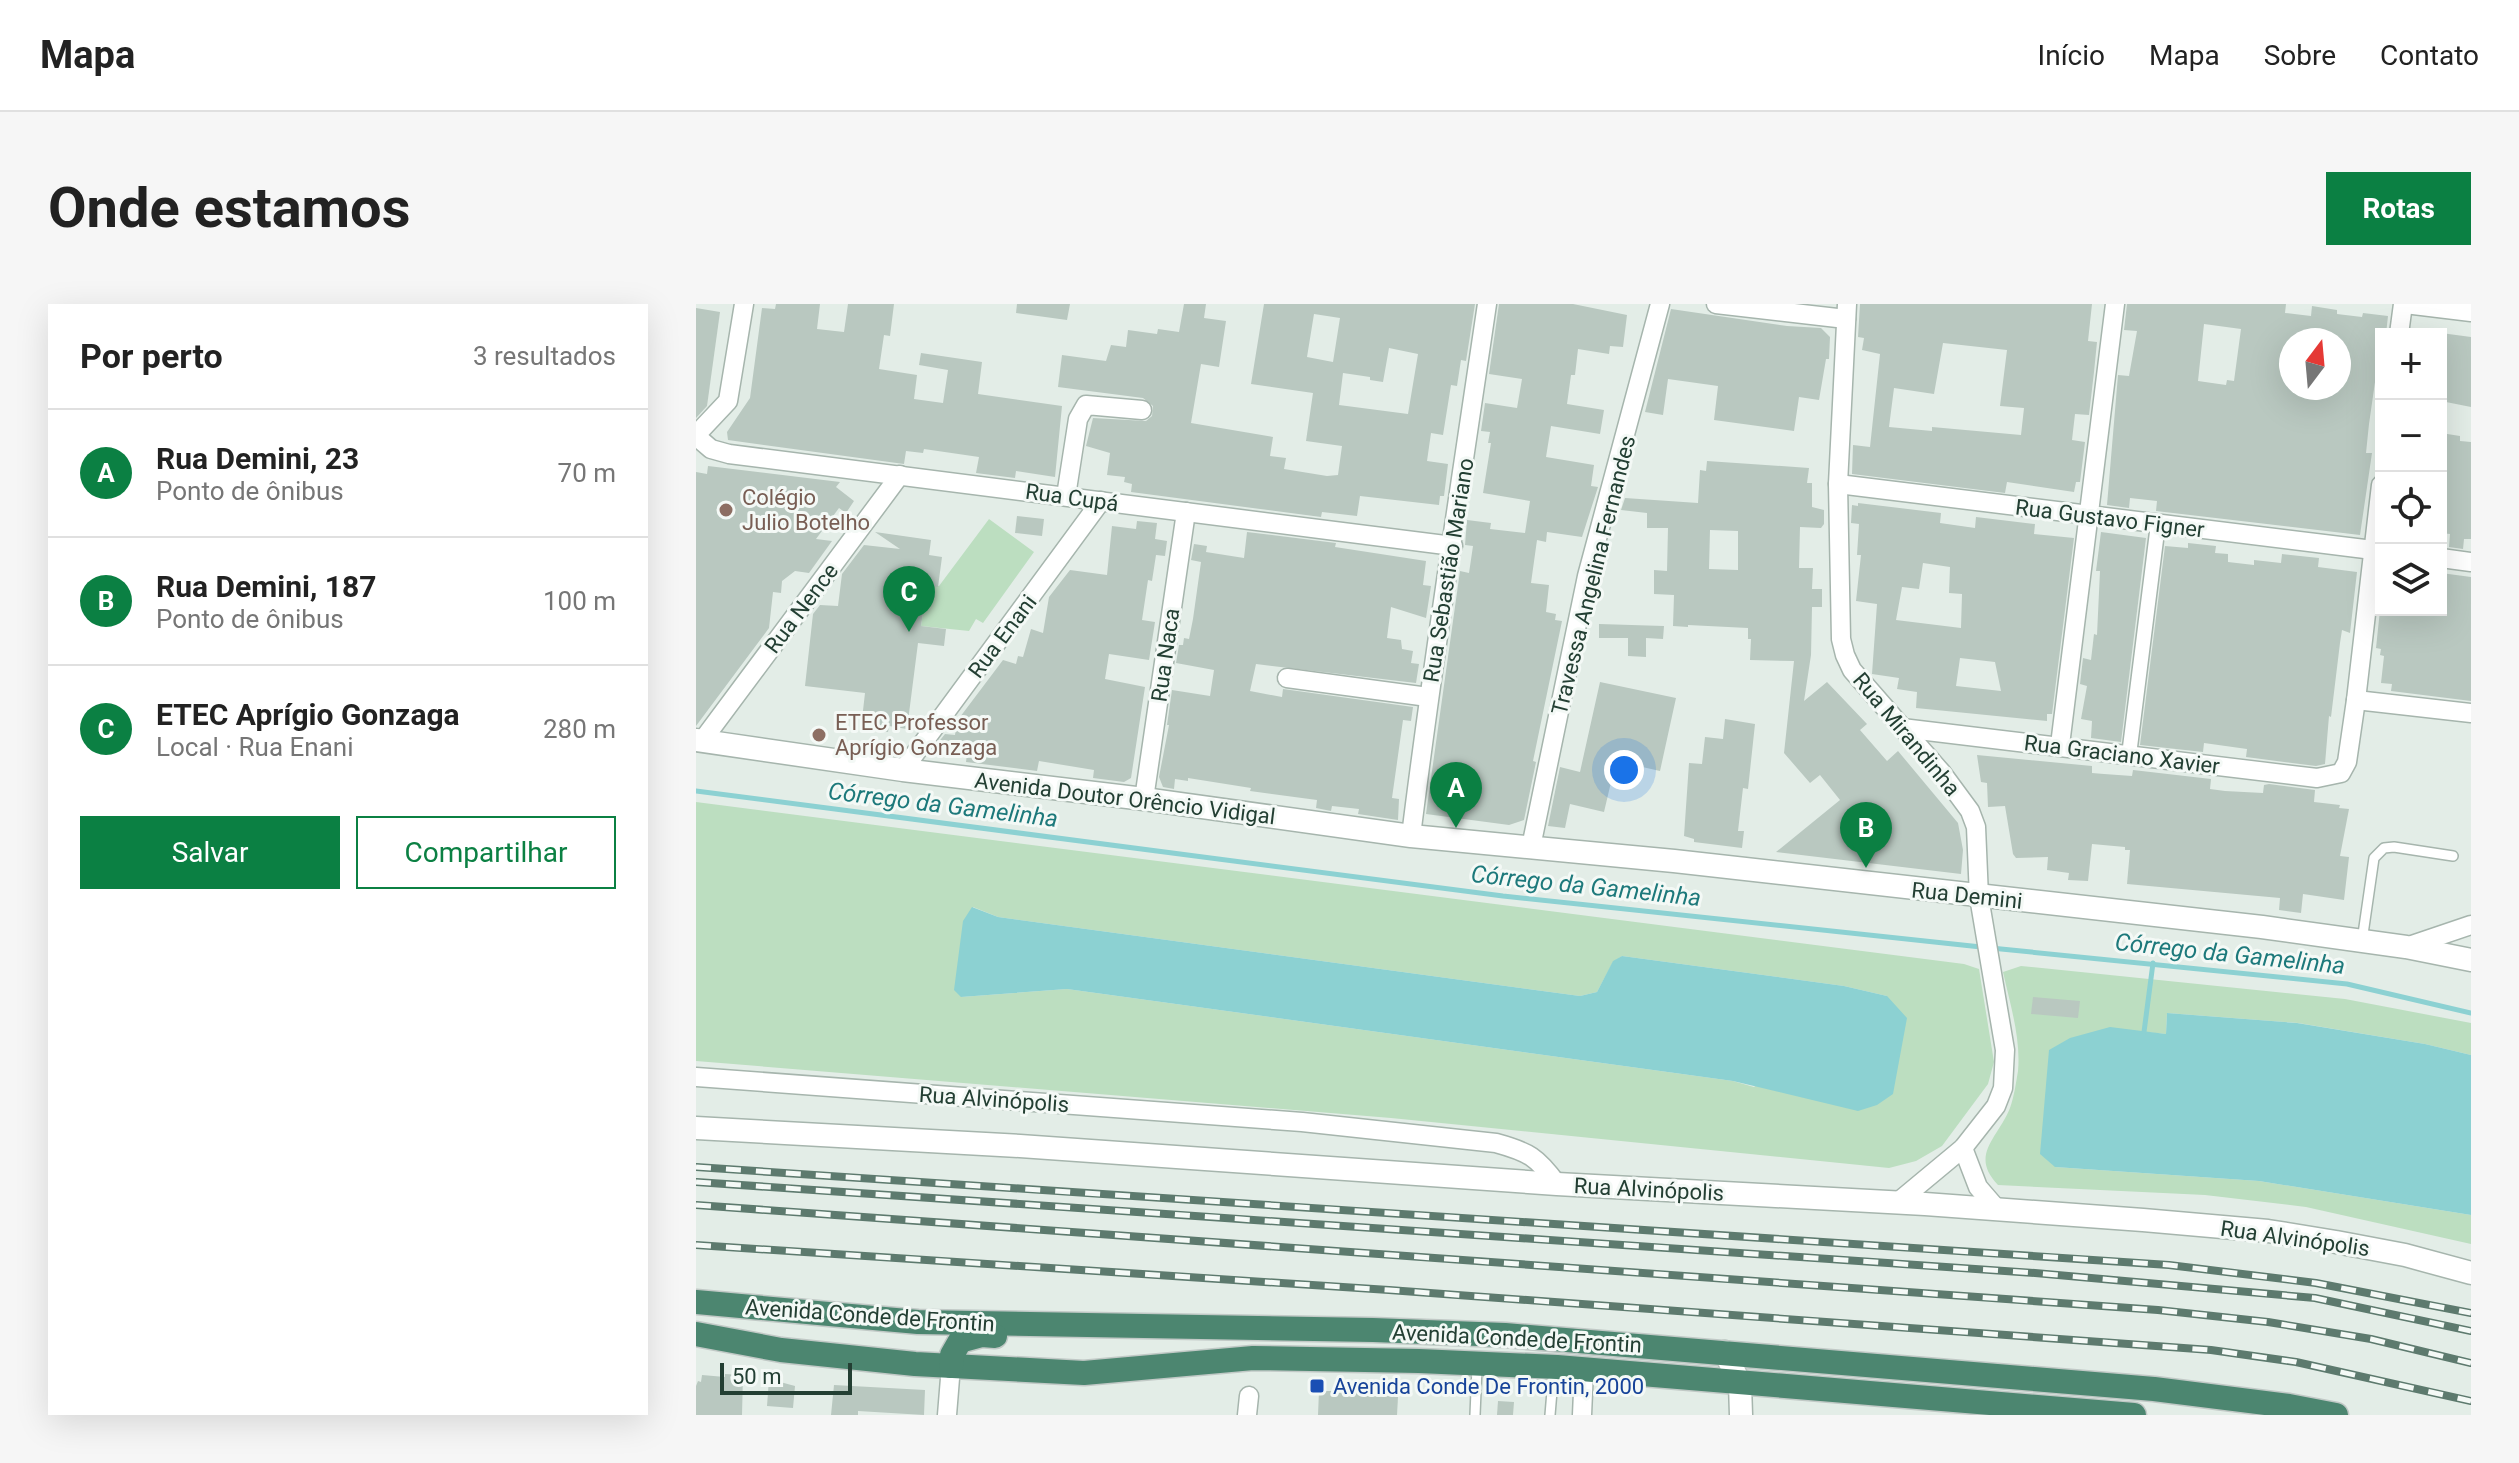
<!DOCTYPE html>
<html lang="pt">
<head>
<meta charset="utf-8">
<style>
  :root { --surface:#fff; --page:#f6f6f6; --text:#222; --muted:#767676; --line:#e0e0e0; --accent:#0b8043 }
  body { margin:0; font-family:Roboto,sans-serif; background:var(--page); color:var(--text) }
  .controls { position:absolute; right:24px; top:24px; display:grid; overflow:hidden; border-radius:0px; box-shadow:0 8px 32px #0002 }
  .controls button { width:72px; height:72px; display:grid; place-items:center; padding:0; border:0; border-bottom:2px solid var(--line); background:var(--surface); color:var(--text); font:40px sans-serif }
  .compass { position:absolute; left:1583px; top:24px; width:72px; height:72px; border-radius:50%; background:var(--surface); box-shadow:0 8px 32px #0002; rotate:16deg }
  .scale { position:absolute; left:24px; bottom:20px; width:132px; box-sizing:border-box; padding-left:8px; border:4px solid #233f33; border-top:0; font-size:22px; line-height:28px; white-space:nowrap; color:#233f33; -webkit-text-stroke:6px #f4f9f6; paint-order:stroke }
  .you { position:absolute; left:928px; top:466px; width:28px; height:28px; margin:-20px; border:6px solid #fff; border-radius:50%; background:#1a73e8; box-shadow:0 0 0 12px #1a73e833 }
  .badge { display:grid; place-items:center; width:52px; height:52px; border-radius:50%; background:var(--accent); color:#fff; font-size:26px; font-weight:700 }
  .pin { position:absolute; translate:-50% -66px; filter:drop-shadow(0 2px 4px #0008) }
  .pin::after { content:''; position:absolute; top:42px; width:28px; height:24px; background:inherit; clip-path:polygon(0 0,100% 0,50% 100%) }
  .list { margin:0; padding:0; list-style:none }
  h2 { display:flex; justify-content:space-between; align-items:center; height:104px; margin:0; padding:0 32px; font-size:34px }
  h2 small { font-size:26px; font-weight:400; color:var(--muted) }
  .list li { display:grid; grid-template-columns:52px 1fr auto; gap:24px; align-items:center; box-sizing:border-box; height:128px; padding:0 32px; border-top:2px solid var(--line) }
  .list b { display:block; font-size:30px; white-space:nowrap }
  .list p { margin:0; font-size:26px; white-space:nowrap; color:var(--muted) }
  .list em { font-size:26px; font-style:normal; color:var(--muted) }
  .actions { display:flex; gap:16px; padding:24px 32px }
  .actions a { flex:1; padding:18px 0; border:2px solid var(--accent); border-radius:0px; text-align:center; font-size:28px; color:var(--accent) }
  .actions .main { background:var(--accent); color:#fff }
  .icon { flex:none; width:44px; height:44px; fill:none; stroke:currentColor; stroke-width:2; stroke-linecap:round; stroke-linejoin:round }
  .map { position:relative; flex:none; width:1775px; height:1111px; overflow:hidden; border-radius:0px }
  header { display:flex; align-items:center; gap:48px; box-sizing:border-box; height:112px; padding:0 40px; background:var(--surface); border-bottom:2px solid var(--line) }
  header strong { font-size:38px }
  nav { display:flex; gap:44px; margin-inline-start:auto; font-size:28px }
  .intro { display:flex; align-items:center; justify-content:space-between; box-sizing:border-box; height:192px; padding:0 48px }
  h1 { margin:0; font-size:56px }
  .button { padding:20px 36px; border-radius:0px; background:var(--accent); color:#fff; font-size:28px; font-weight:700 }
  main { display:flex; gap:48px; padding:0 48px }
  aside { flex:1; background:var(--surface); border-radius:0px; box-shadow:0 8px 32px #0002 }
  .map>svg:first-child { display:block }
  .green { fill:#bcdec0; fill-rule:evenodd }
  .water { fill:#8cd1d2 }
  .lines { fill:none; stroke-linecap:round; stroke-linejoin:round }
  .stream { stroke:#8cd1d2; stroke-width:5 }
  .building { fill:#b9c8c0; fill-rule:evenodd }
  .service-casing { stroke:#a6b5ad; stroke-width:12 }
  .pedestrian-casing { stroke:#a6b5ad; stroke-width:17 }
  .minor-casing { stroke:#a6b5ad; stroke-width:21 }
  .tertiary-casing { stroke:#a6b5ad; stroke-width:25 }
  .trunk-casing { stroke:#c1c9c6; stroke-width:27 }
  .service { stroke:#fff; stroke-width:9 }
  .pedestrian { stroke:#fff; stroke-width:14 }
  .minor { stroke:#fff; stroke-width:18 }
  .tertiary { stroke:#fff; stroke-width:22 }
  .trunk { stroke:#4c8670; stroke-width:24 }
  .rail-casing { stroke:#5d7a6e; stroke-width:8 }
  .rail { stroke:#f4f9f6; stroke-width:5; stroke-dasharray:15; stroke-linecap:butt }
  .education-dot { fill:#8d6e63; stroke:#f4f9f6; stroke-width:3 }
  .transit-dot { fill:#1a4fb4; stroke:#f4f9f6; stroke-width:3 }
  .labels { text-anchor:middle; stroke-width:6; stroke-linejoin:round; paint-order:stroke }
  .education-label { font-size:22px; fill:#785e54; stroke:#f4f9f6; text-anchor:start }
  .street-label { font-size:22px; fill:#233f33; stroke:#f4f9f6 }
  .transit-label { font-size:22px; fill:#164399; stroke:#f4f9f6; text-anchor:start }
  .water-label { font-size:24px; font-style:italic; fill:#1d797b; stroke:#f4f9f6 }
</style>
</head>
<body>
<header>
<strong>Mapa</strong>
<nav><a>Início</a><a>Mapa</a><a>Sobre</a><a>Contato</a></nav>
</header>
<div class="intro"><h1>Onde estamos</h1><a class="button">Rotas</a></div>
<main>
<aside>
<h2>Por perto<small>3 resultados</small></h2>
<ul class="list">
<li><span class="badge">A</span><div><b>Rua Demini, 23</b><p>Ponto de ônibus</p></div><em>70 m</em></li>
<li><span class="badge">B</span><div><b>Rua Demini, 187</b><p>Ponto de ônibus</p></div><em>100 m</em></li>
<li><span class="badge">C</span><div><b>ETEC Aprígio Gonzaga</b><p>Local · Rua Enani</p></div><em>280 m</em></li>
</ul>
<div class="actions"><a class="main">Salvar</a><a>Compartilhar</a></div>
</aside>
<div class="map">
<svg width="1775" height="1111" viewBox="0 0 1775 1111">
  <rect width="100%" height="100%" fill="#e3ede7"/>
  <g class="green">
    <path d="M293 215 338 248 287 319 280 315 273 327 225 322 231 281 243 282Z"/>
    <path d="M0 498 1268 660 1283 665 1298 758 1292 780 1246 842 1220 857 1193 864 695 814 0 757ZM277 603 302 613 884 692 901 688 917 658 926 652 1148 682 1191 692 1058 783 1037 777 371 685 265 693Z"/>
    <path d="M1325 662 1649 695 1775 719V751L1729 740 1602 719 1471 709 1470 730 1448 728 1359 863 1563 877 1775 911V940L1610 903 1509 891 1302 881C1273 851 1302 834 1314 804 1318 793 1320 779 1322 767 1325 734 1314 700 1307 668Z"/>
  </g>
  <g class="water">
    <path d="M276 603 302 613 884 692 901 688 917 657 926 652 1148 682 1191 692 1211 714 1197 790 1181 801 1162 807 1037 777 371 685 265 693 258 686 267 617Z"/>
    <path d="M1471 709 1601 719 1729 740 1775 751V911L1563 877 1359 863 1344 850 1353 746 1374 734 1414 723 1470 730Z"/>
  </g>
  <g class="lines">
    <g class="stream">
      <path d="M0 487 807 592 1285 643"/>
      <path d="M1295 644 1651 680 1775 709"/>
      <path d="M1448 728 1457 659"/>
    </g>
  </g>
  <g class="building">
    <path d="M80 0H124L121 25 148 28 152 0H198L194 32 188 31 183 65 221 71 218 95 247 99 252 66 223 61 225 49 286 58 282 90 366 102 359 173 320 167 319 174 280 169 283 153 228 145 227 149 210 147 208 160 32 136 31 128 54 94 66 4 79 5Z"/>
    <path d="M321 0H374L371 16 320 9Z"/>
    <path d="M488 0H510L508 14 530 17 523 63 505 60 495 119 577 133 574 152 590 154 588 165 631 172 642 171 646 142 610 137 617 89 555 80 568 0H779L770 57 765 56 761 82 755 81 747 131 735 129 731 157 752 160 748 192H744L743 201 664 192 661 212 626 208 625 213 435 188 436 180 428 178 429 173 411 171 414 149 390 142 397 114 450 117 456 112 457 102 447 94 362 83 366 51 410 57 415 41 430 43 432 26 461 30 462 25 483 28ZM618 10 644 14 637 58 611 53ZM693 44 722 50 712 110 643 101 647 69 674 73V76L687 78Z"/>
    <path d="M803 0H877L931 11 927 43 914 42 913 50 882 45 879 71H875L871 100 908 106 904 130 855 122 850 153 898 161 895 182 902 183 886 233 851 228 850 238 841 236 835 279 853 281 850 308 860 310 859 316 866 317 837 457 840 458 828 516 813 521 730 510 764 267 773 269 777 242 769 241 771 216 795 219 794 225 829 229 834 197 787 189 795 139H792L794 128 785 127 789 99 821 104 826 75 793 70Z"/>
    <path d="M1164 0H1396L1392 37 1401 38 1398 68 1393 111 1379 110 1376 136 1389 138 1384 178H1380L1378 188 1311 178 1309 189 1156 170 1157 141 1174 143 1184 50 1166 46 1168 34 1162 33ZM1247 39 1311 46 1304 102 1328 104 1325 131 1236 123V127L1193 123 1198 84 1238 90Z"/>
    <path d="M1431 0H1590L1589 9 1615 12 1616 2 1641 6V10L1666 13 1667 9 1692 12 1690 30H1685V58L1682 57 1673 120 1670 149H1676L1664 231 1460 207 1461 197 1434 194 1433 204 1411 201 1422 71 1433 72 1441 27 1428 26ZM1508 20 1545 25 1538 77 1531 76 1530 81 1502 77ZM1595 36H1643V84H1595Z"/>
    <path d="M0 4 24 8 11 102 0 114Z"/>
    <path d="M975 5 1091 22 1125 24 1134 33 1133 55H1130L1123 96 1103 93 1098 127 1018 116 1022 82 972 75 967 111 949 108Z"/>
    <path d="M1745 29 1775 33V103L1745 97Z"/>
    <path d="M1745 129 1764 132V137L1775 138V235H1768L1767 245 1753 243 1754 230 1745 229Z"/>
    <path d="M1011 157 1113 164 1111 179H1116V203L1128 206V220L1125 224 1104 223 1103 264H1117L1116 285H1126V303H1116L1115 351 1108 397 1131 378 1171 420 1164 426 1191 457 1202 447 1262 519 1267 546 1265 570 1080 548 1144 496 1124 471 1114 479 1088 449 1098 357 1054 356 1055 335H1052V324L992 321V323L977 322 978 291 958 290V266L971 267 972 224H951V209L925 206 929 194 1002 199 1004 166 1010 167ZM1014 226 1042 227V266L1013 265Z"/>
    <path d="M12 162 144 178 140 183 158 197 150 209 143 204 120 235 136 237 113 269 99 267 86 277 85 289 77 288 73 324 0 422V168L11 170Z"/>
    <path d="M1162 199 1245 209 1244 219 1279 224 1280 213 1339 220 1338 230 1378 234 1356 410H1351V417L1220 404 1221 388 1201 385 1203 374 1176 370 1181 300 1160 297 1165 251H1161L1163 220 1155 219 1156 201 1162 202ZM1227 259 1254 263 1253 289 1266 290 1265 324 1200 316 1206 283 1223 285ZM1264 354 1299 358 1305 387 1260 382Z"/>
    <path d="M321 212 348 215 346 232 319 229Z"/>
    <path d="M441 217 461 219 459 235 471 237 469 252 460 251 456 277 452 276 446 316 459 318 453 356 413 350 409 375 449 383 435 474 428 478 397 474 398 466 343 457 341 467 270 458 271 450 256 448V444L241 440 249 430 259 431 261 417 307 356 320 360 322 352 327 353 335 325 347 329 353 293 374 266 411 271 416 222 440 225Z"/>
    <path d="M179 228 235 236 233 251 246 253 242 283 231 281 225 322 250 325 248 342 222 339 211 425 193 422 192 428 165 424 169 389 109 382 117 310 124 301 142 302 146 270 168 241 204 245Z"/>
    <path d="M551 228 640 239 639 243 730 257 727 281 735 282 730 314 695 303 691 334 705 336 706 345 717 347 715 359 723 360 720 379 560 360 554 387 586 393 587 385 717 403 715 417 707 416 696 494 703 495 702 516 662 510 663 505 636 502 635 507 620 504 621 496 554 487 555 484 492 474V477L479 475 478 485 467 483 463 473 473 421H471L476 386 514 392 518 366 480 359 483 341H487L488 334 493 335 497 315 505 258 495 256 498 240 511 242 510 248 548 254Z"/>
    <path d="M1405 228 1450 234 1425 438 1395 434 1396 417 1385 415 1391 382 1384 380 1387 354 1395 356 1398 330 1401 331 1404 267H1400Z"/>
    <path d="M1492 239 1520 242 1519 249 1532 250V258L1558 261V256L1585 259 1586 250 1623 254 1622 263 1661 268 1654 329 1646 326 1644 339 1635 413 1633 412 1629 460 1620 462 1550 453 1551 445 1508 439 1507 448 1444 441 1469 242 1492 244Z"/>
    <path d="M1745 269 1775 273V397L1695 387 1696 380 1685 379 1688 352 1684 351 1685 345 1680 344 1684 306H1745Z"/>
    <path d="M903 320 968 322 967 335 950 334V353L932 352V334H903Z"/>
    <path d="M904 378 980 394 964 467 920 457 908 508 874 500 869 524 852 522 864 463 884 468Z"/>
    <path d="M1029 415 1059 420 1052 485 1047 484 1042 527H1048L1046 544 998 538V535L988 532 993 459 1006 460 1009 433 1027 435Z"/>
    <path d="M1281 451 1396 462V469L1408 470 1436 472 1437 466 1515 475 1514 485 1529 487 1567 489 1568 481 1573 480 1619 486 1618 498 1644 501 1643 504 1653 505 1644 552 1653 553 1648 596 1607 590 1605 609 1583 606 1584 594 1431 580 1434 546H1429V543L1396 540 1392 577 1372 576 1373 569 1351 566 1352 553 1320 554 1317 550 1309 502 1292 503 1291 479 1285 478Z"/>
    <path d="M1337 693 1384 697 1382 714 1335 710Z"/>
    <path d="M29 1070 47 1071 46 1111H0V1082L2 1077 5 1078 6 1071 29 1073Z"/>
    <path d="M73 1075 99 1082 97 1104 71 1102Z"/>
    <path d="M138 1081 229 1086 228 1111 162 1107V1111H135Z"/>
    <path d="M623 1087H657L702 1093 701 1111H622Z"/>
    <path d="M802 1097 818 1098 817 1111H801Z"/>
  </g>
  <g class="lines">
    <g class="service-casing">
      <g id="service">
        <path d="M1666 637 1678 554 1688 544 1698 543 1757 552"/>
        <path d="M779 1111 781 1063"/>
        <path d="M854 1111 858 1063"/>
      </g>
    </g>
    <g class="pedestrian-casing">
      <path id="pedestrian" d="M1433 451 1462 220"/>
    </g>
    <g class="minor-casing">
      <g id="minor">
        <path d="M1020 0 1150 15"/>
        <path d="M1151 0 1142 180 1145 335 1149 351 1156 366 1246 469 1274 507 1280 523 1283 593 1309 746 1307 784 1300 802 1267 844 1202 898"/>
        <path d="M1709 0 1775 8"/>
        <path d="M1703 30 1707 0"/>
        <path d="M0 131 32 97 48 0"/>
        <path d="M0 132 15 145 33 150 757 242"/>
        <path d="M1142 180 1685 247"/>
        <path d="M370 192 382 115 390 101 446 106"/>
        <path d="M1745 254 1775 258"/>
        <path d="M591 374 732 393"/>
        <path d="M1660 396 1775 409"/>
        <path d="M1206 424 1621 474 1645 469 1651 458 1660 396 1685 181"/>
        <path d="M6 437 204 171"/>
        <path d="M1364 441 1419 0"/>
        <path d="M207 466 405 197"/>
        <path d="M448 495 490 208"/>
        <path d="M715 532C737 354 765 177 791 0"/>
        <path d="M835 543 891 272 964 0"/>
        <path d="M1710 643 1775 621"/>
        <path d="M0 773 606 818 800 839C833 848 841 853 861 880"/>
        <path d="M1267 844 1282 883 1301 905"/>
        <path d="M251 1111 255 1062"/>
        <path d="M551 1111 553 1092"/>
        <path d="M886 1111 888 1066"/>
      </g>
    </g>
    <g class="tertiary-casing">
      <g id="tertiary">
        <path d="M0 436 207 466 448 495 715 532 978 557 1566 623 1710 643 1775 656"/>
        <path d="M0 824 324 842 861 880 1229 900 1447 916 1572 927 1640 938 1709 951 1775 969"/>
        <path d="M1029 1048 1044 1080 1045 1111"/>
      </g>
    </g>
    <g class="trunk-casing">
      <g id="trunk">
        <path d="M0 998 222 1018 677 1026 809 1031 1458 1085 1593 1102 1640 1111"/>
        <path d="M0 1030 85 1046 219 1060 388 1069 557 1054 723 1057 861 1063 1438 1111"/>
        <path d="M255 1062 256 1051 264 1037 286 1031 299 1032"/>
      </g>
    </g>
    <use href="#service" class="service"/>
    <use href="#pedestrian" class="pedestrian"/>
    <use href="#minor" class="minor"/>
    <use href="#tertiary" class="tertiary"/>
    <use href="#trunk" class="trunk"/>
    <g class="rail-casing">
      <g id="rail">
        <path d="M0 863 1473 961 1620 979 1775 1009"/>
        <path d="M0 878 1339 969 1619 994 1775 1027"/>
        <path d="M0 901 1462 1006 1572 1018 1675 1035 1775 1059"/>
        <path d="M0 941 693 986 1515 1046 1600 1058 1775 1097"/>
      </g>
    </g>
    <use href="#rail" class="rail"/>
  </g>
  <g class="education-dot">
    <circle cx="30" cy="206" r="8"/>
    <circle cx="123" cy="431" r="8"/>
  </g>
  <rect class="transit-dot" x="613" y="1074" width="16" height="16" rx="4"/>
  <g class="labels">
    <g class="education-label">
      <text x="46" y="201">Colégio<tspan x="46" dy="25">Julio Botelho</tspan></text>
      <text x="139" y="426">ETEC Professor<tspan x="139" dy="25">Aprígio Gonzaga</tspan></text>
    </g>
    <g class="street-label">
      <text transform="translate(376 193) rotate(8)" y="8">Rua Cupá</text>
      <text transform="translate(1414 214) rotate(7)" y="8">Rua Gustavo Figner</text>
      <text transform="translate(752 266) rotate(-81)" y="8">Rua Sebastião Mariano</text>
      <text transform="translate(897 271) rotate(-76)" y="8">Travessa Angelina Fernandes</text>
      <text transform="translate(105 304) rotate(-53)" y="8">Rua Nence</text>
      <text transform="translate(306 332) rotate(-53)" y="8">Rua Enani</text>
      <text transform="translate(469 351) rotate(-82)" y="8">Rua Naca</text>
      <text transform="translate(1211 430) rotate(50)" y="8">Rua Mirandinha</text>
      <text transform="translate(1426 450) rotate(7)" y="8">Rua Graciano Xavier</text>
      <text transform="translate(429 494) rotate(7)" y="8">Avenida Doutor Orêncio Vidigal</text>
      <text transform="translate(1271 591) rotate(6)" y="8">Rua Demini</text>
      <text transform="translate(298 795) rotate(4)" y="8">Rua Alvinópolis</text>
      <text transform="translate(953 885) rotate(3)" y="8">Rua Alvinópolis</text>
      <text transform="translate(1599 934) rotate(8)" y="8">Rua Alvinópolis</text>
      <text transform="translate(174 1011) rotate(4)" y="8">Avenida Conde de Frontin</text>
      <text transform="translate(821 1034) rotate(3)" y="8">Avenida Conde de Frontin</text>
    </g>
    <g class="transit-label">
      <text x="637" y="1090">Avenida Conde De Frontin, 2000</text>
    </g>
    <g class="water-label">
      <text transform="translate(247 501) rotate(7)" y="8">Córrego da Gamelinha</text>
      <text transform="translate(890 582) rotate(6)" y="8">Córrego da Gamelinha</text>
      <text transform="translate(1534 650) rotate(6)" y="8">Córrego da Gamelinha</text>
    </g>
  </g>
</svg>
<div class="controls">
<button>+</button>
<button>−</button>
<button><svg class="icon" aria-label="locate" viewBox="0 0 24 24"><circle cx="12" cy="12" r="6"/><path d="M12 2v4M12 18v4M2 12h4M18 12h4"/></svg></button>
<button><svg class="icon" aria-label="layers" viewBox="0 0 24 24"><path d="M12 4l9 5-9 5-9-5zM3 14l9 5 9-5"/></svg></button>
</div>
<svg class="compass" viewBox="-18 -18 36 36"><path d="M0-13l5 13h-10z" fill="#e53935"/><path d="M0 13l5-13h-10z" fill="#767676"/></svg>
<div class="scale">50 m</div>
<div class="you"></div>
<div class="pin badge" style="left:760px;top:524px">A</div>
<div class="pin badge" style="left:1170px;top:564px">B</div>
<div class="pin badge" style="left:213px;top:328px">C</div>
</div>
</main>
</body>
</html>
